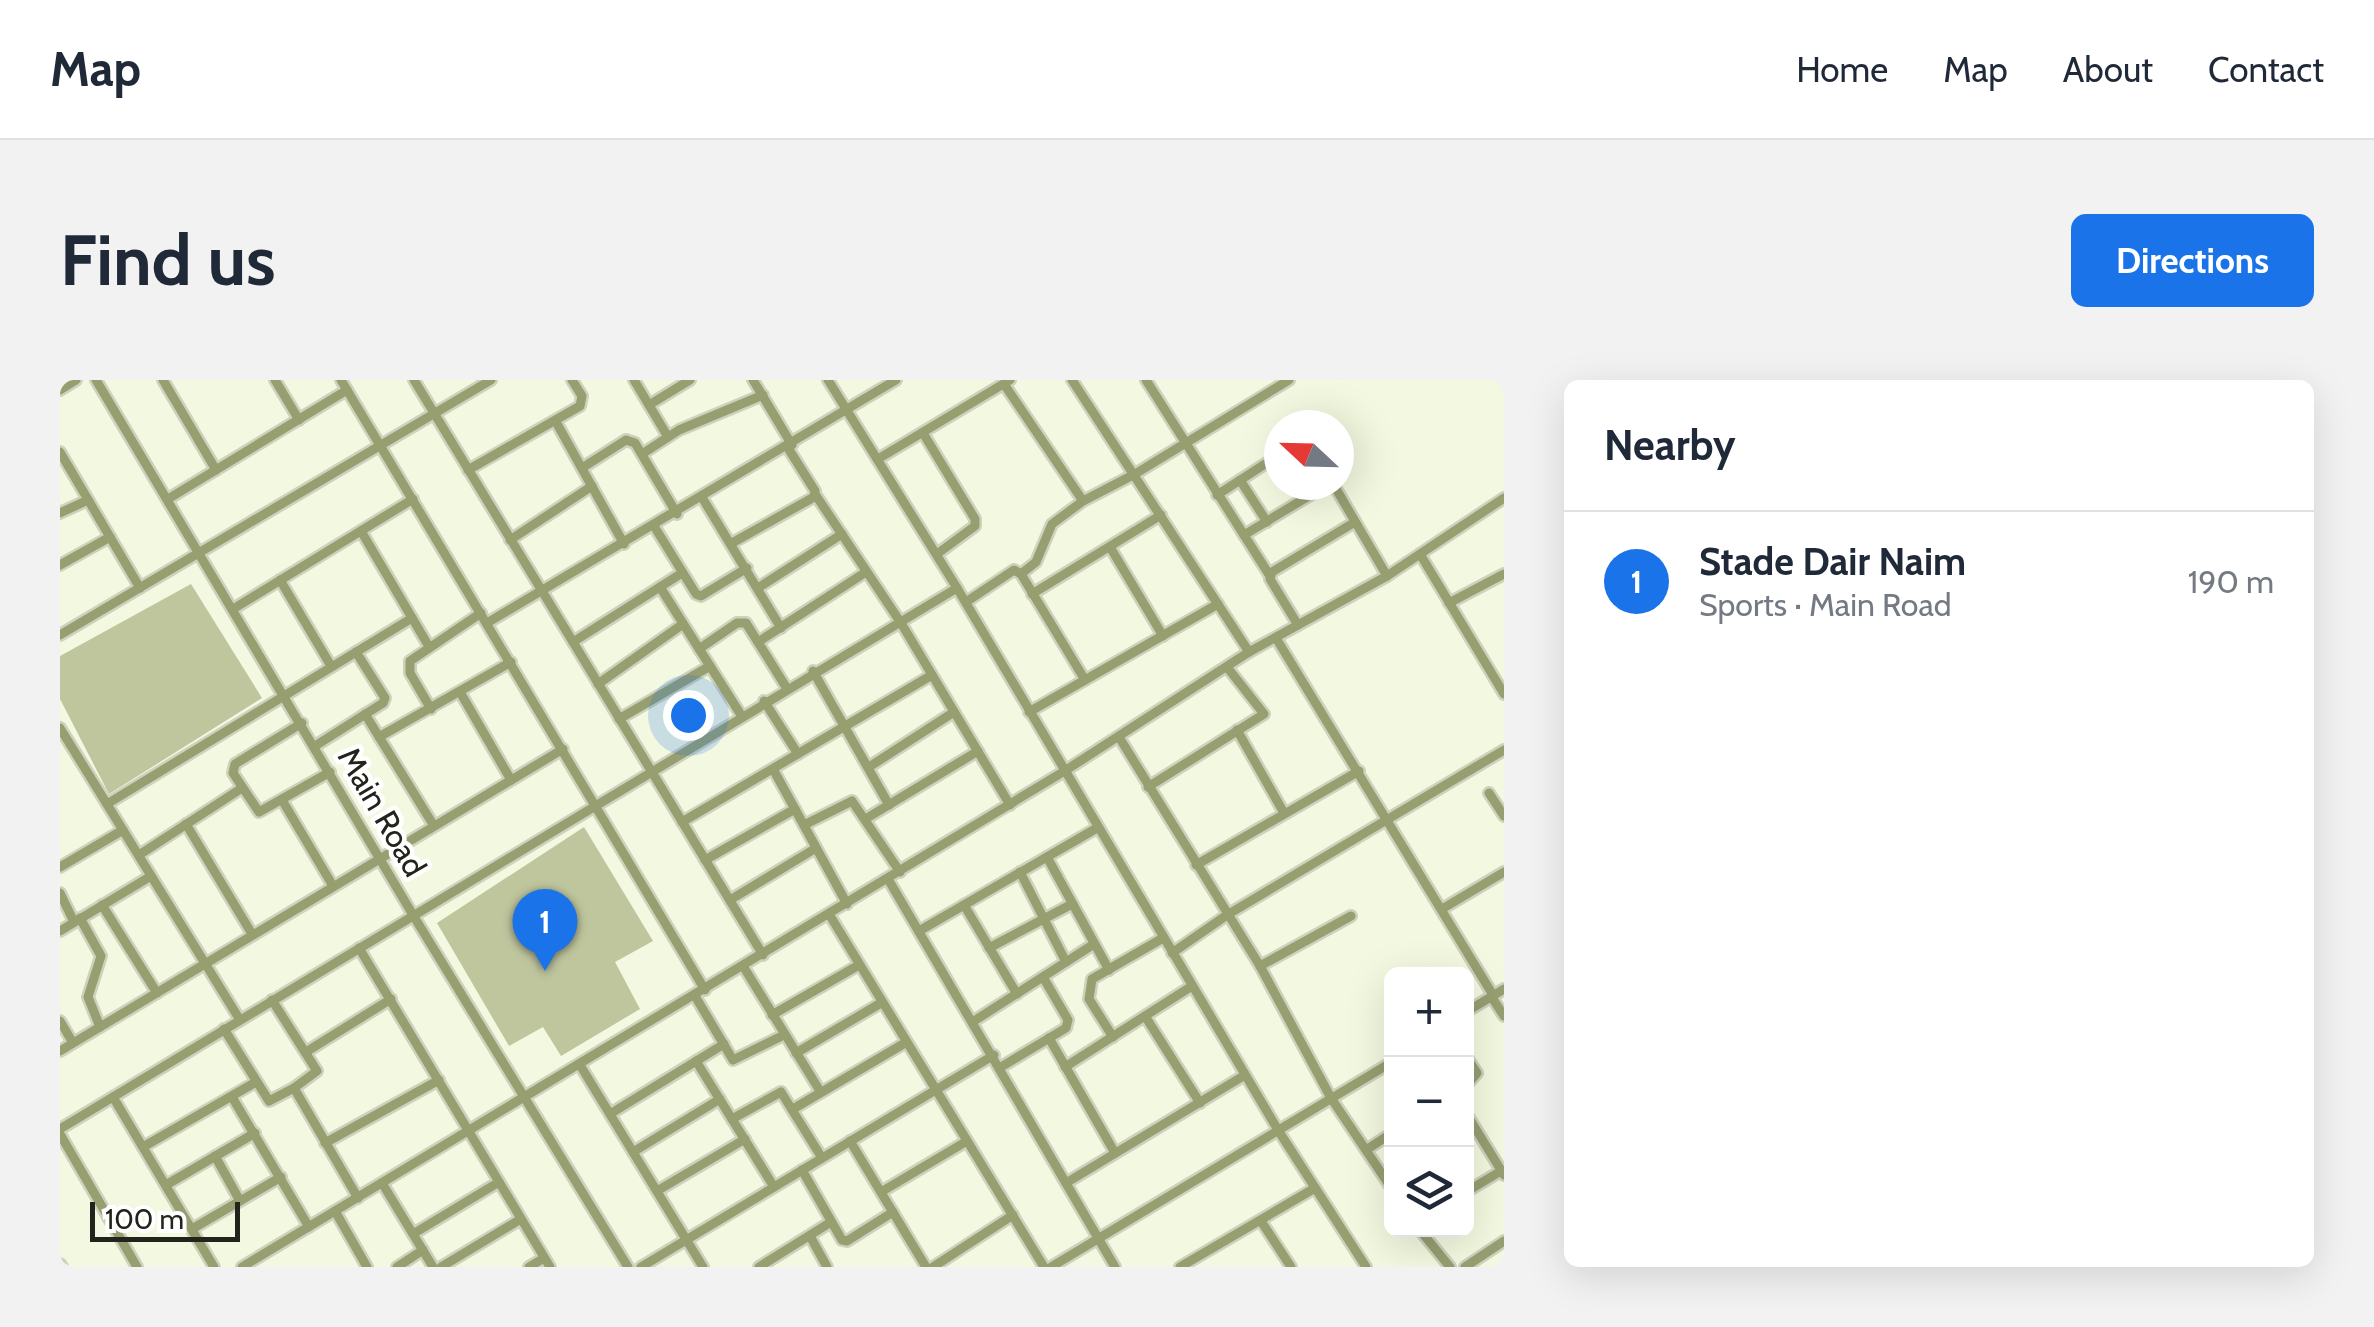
<!DOCTYPE html>
<html lang="en">
<head>
<meta charset="utf-8">
<style>
  :root { --surface:#fff; --page:#f2f2f3; --text:#1f2937; --muted:#747a83; --line:#e0e1e3; --accent:#1a73e8 }
  body { margin:0; font-family:Cabin,sans-serif; background:var(--page); color:var(--text) }
  .controls { position:absolute; right:30px; bottom:30px; display:grid; overflow:hidden; border-radius:15px; box-shadow:0 10px 40px #0002 }
  .controls button { width:90px; height:90px; display:grid; place-items:center; padding:0; border:0; border-bottom:2px solid var(--line); background:var(--surface); color:var(--text); font:50px sans-serif }
  .compass { position:absolute; left:1204px; top:30px; width:90px; height:90px; border-radius:50%; background:var(--surface); box-shadow:0 10px 40px #0002; rotate:292deg }
  .scale { position:absolute; left:30px; bottom:25px; width:150px; box-sizing:border-box; padding-left:10px; border:5px solid #22241b; border-top:0; font-size:28px; line-height:35px; white-space:nowrap; color:#22241b; -webkit-text-stroke:8px #fff; paint-order:stroke }
  .you { position:absolute; left:628px; top:335px; width:35px; height:35px; margin:-25px; border:8px solid #fff; border-radius:50%; background:#1a73e8; box-shadow:0 0 0 15px #1a73e833 }
  .badge { display:grid; place-items:center; width:65px; height:65px; border-radius:50%; background:var(--accent); color:#fff; font-size:32px; font-weight:700 }
  .pin { position:absolute; translate:-50% -82px; filter:drop-shadow(0 2px 5px #0008) }
  .pin::after { content:''; position:absolute; top:52px; width:35px; height:30px; background:inherit; clip-path:polygon(0 0,100% 0,50% 100%) }
  .list { margin:0; padding:0; list-style:none }
  h2 { display:flex; justify-content:space-between; align-items:center; height:130px; margin:0; padding:0 40px; font-size:42px }
  h2 small { font-size:32px; font-weight:400; color:var(--muted) }
  .list li { display:grid; grid-template-columns:65px 1fr auto; gap:30px; align-items:center; box-sizing:border-box; height:140px; padding:0 40px; border-top:2px solid var(--line) }
  .list b { display:block; font-size:38px; white-space:nowrap }
  .list p { margin:0; font-size:32px; white-space:nowrap; color:var(--muted) }
  .list em { font-size:32px; font-style:normal; color:var(--muted) }
  .icon { flex:none; width:55px; height:55px; fill:none; stroke:currentColor; stroke-width:2; stroke-linecap:round; stroke-linejoin:round }
  .map { position:relative; flex:none; width:1444px; height:887px; overflow:hidden; border-radius:15px }
  header { display:flex; align-items:center; gap:60px; box-sizing:border-box; height:140px; padding:0 50px; background:var(--surface); border-bottom:2px solid var(--line) }
  header strong { font-size:48px }
  nav { display:flex; gap:55px; margin-inline-start:auto; font-size:35px }
  .intro { display:flex; align-items:center; justify-content:space-between; box-sizing:border-box; height:240px; padding:0 60px }
  h1 { margin:0; font-size:70px }
  .button { padding:25px 45px; border-radius:15px; background:var(--accent); color:#fff; font-size:35px; font-weight:700 }
  main { display:flex; gap:60px; padding:0 60px }
  aside { flex:1; background:var(--surface); border-radius:15px; box-shadow:0 10px 40px #0002 }
  .map>svg:first-child { display:block }
  .green { fill:#bfc69e }
  .lines { fill:none; stroke-linecap:round; stroke-linejoin:round }
  .street-casing { stroke:#cdd2bd; stroke-width:14 }
  .street { stroke:#979e70; stroke-width:9 }
  .labels { text-anchor:middle; stroke-width:9; stroke-linejoin:round; paint-order:stroke }
  .street-label { font-size:32px; fill:#22241b; stroke:#fff }
</style>
</head>
<body>
<header>
<strong>Map</strong>
<nav><a>Home</a><a>Map</a><a>About</a><a>Contact</a></nav>
</header>
<div class="intro"><h1>Find us</h1><a class="button">Directions</a></div>
<main>
<div class="map">
<svg width="1444" height="887" viewBox="0 0 1444 887">
  <rect width="100%" height="100%" fill="#f3f8e0"/>
  <g class="green">
    <path d="M131 204 202 318 49 414 0 319V276Z"/>
    <path d="M524 447 593 561 555 582 580 629 501 676 483 647 449 666 377 543Z"/>
  </g>
  <g class="lines">
    <g class="street-casing">
      <g id="street">
        <path d="M36 0 353 535 568 887"/>
        <path d="M103 0 156 90"/>
        <path d="M215 0 239 40"/>
        <path d="M281 0 645 610"/>
        <path d="M354 0 703 575"/>
        <path d="M574 0 608 57"/>
        <path d="M693 0 732 65"/>
        <path d="M768 0 897 208"/>
        <path d="M1012 0 1189 272 1327 196 1444 118"/>
        <path d="M1086 0 1184 155 1267 105"/>
        <path d="M944 4 1023 121"/>
        <path d="M0 10 16 0"/>
        <path d="M589 25 630 0"/>
        <path d="M496 42 564 164"/>
        <path d="M863 53 915 139V146L877 174"/>
        <path d="M0 72 80 208"/>
        <path d="M582 74 619 50 703 15"/>
        <path d="M818 79 950 0"/>
        <path d="M522 88 566 60 575 63 617 134"/>
        <path d="M408 90 520 26 522 16 512 0"/>
        <path d="M1180 100 1207 142"/>
        <path d="M1269 105 1275 107 1327 196"/>
        <path d="M755 114 841 243 950 425"/>
        <path d="M1157 115 1219 75"/>
        <path d="M108 119 287 10"/>
        <path d="M643 119 721 248"/>
        <path d="M0 133 28 120"/>
        <path d="M594 146 636 214 641 216 687 188"/>
        <path d="M301 151 368 265"/>
        <path d="M1184 155 1210 196"/>
        <path d="M450 160 532 106"/>
        <path d="M672 163 754 117 755 111 728 68"/>
        <path d="M1050 167 1103 256"/>
        <path d="M1360 174 1444 314"/>
        <path d="M0 185 50 157"/>
        <path d="M961 194 1025 300"/>
        <path d="M220 200 271 286"/>
        <path d="M600 207 681 335"/>
        <path d="M698 208 782 154"/>
        <path d="M972 214 1101 135"/>
        <path d="M906 222 954 190 961 194 976 182 992 144 1023 121 1075 94 1229 0"/>
        <path d="M1389 223 1444 194"/>
        <path d="M173 229 353 119"/>
        <path d="M427 243 836 0"/>
        <path d="M1238 245 1210 199 1212 192 1295 142"/>
        <path d="M0 255 431 0"/>
        <path d="M1216 258 1433 615"/>
        <path d="M513 262 622 193"/>
        <path d="M698 262 806 192"/>
        <path d="M639 269 677 243H686L726 307"/>
        <path d="M753 291 829 425"/>
        <path d="M538 304 623 244"/>
        <path d="M400 312 451 400"/>
        <path d="M704 321 738 374"/>
        <path d="M371 329 350 293V281L421 233"/>
        <path d="M969 332 1158 224"/>
        <path d="M305 334 374 446"/>
        <path d="M559 339 650 286"/>
        <path d="M242 343 175 384 173 393 199 432 270 392"/>
        <path d="M0 348 180 640"/>
        <path d="M1177 350 1224 433"/>
        <path d="M319 357 451 282"/>
        <path d="M1059 357 1200 586 1271 718 1332 809"/>
        <path d="M255 366 323 323 325 318 296 272"/>
        <path d="M809 387 894 332"/>
        <path d="M713 389 787 524"/>
        <path d="M1088 407 1204 334 1167 287"/>
        <path d="M1429 413 1444 436"/>
        <path d="M222 420 273 506"/>
        <path d="M47 424 352 238"/>
        <path d="M807 438 918 371"/>
        <path d="M622 442 872 295"/>
        <path d="M126 444 192 554"/>
        <path d="M744 445 792 421 840 492"/>
        <path d="M79 475 182 408"/>
        <path d="M987 477 1049 590"/>
        <path d="M645 480 735 429"/>
        <path d="M1136 485 1299 391"/>
        <path d="M0 487 63 450"/>
        <path d="M960 492 1006 582"/>
        <path d="M828 499 1055 887"/>
        <path d="M0 513 14 542"/>
        <path d="M670 520 756 468"/>
        <path d="M42 525 97 613"/>
        <path d="M904 525 957 614"/>
        <path d="M1382 529 1444 492"/>
        <path d="M769 534 984 887"/>
        <path d="M20 538 41 576 28 617 40 647"/>
        <path d="M0 551 91 496"/>
        <path d="M859 551 1037 448"/>
        <path d="M299 568 490 887"/>
        <path d="M929 568 1012 524"/>
        <path d="M1112 573 1167 535 1444 370"/>
        <path d="M683 586 760 711"/>
        <path d="M1200 586 1291 536"/>
        <path d="M635 616 673 680 724 655"/>
        <path d="M1431 616 1444 636"/>
        <path d="M212 620 257 691 234 708"/>
        <path d="M1406 632 1444 609"/>
        <path d="M712 635 799 585"/>
        <path d="M1085 636 1140 723"/>
        <path d="M0 641 13 663"/>
        <path d="M914 641 1034 564"/>
        <path d="M164 649 209 721 234 708 298 818"/>
        <path d="M1053 657 1029 619 1032 599 1103 558"/>
        <path d="M989 658 1055 773"/>
        <path d="M0 671 503 369"/>
        <path d="M246 672 331 619"/>
        <path d="M736 673 821 623"/>
        <path d="M1406 676 1417 693 1406 706"/>
        <path d="M636 681 714 807"/>
        <path d="M520 685 643 887"/>
        <path d="M941 687 1006 648 1008 640 983 597"/>
        <path d="M1005 687 1132 606"/>
        <path d="M53 717 154 887"/>
        <path d="M172 717 249 847"/>
        <path d="M733 729 845 663"/>
        <path d="M1406 733 1444 795"/>
        <path d="M550 734 664 664"/>
        <path d="M672 739 721 712 762 778"/>
        <path d="M0 749 897 208 1218 750 1306 887"/>
        <path d="M0 754 77 887"/>
        <path d="M790 761 866 887"/>
        <path d="M265 763 379 700"/>
        <path d="M83 767 196 702"/>
        <path d="M1306 770 1332 753"/>
        <path d="M573 772 660 719"/>
        <path d="M155 776 180 821"/>
        <path d="M742 790 782 860 787 861 833 832"/>
        <path d="M322 803 373 887"/>
        <path d="M1006 803 1185 695"/>
        <path d="M106 805 195 753"/>
        <path d="M597 811 685 759"/>
        <path d="M821 812 907 761"/>
        <path d="M1406 812 1441 791"/>
        <path d="M275 831 307 887"/>
        <path d="M1201 841 1231 887"/>
        <path d="M132 849 221 797"/>
        <path d="M1359 849 1390 887"/>
        <path d="M353 854 439 802"/>
        <path d="M750 856 767 887"/>
        <path d="M0 884 2 887"/>
        <path d="M182 887 1003 392 1189 272"/>
        <path d="M337 887 363 870"/>
        <path d="M381 887 461 839"/>
        <path d="M469 887 484 878"/>
        <path d="M581 887 934 675"/>
        <path d="M699 887 771 842"/>
        <path d="M873 887 953 835"/>
        <path d="M991 887 1332 682"/>
        <path d="M1120 887 1255 808"/>
        <path d="M1405 887 1444 861"/>
      </g>
    </g>
    <use href="#street" class="street"/>
  </g>
  <g class="labels">
    <g class="street-label">
      <text transform="translate(322 432) rotate(60)" y="11">Main Road</text>
    </g>
  </g>
</svg>
<div class="controls">
<button>+</button>
<button>−</button>
<button><svg class="icon" aria-label="layers" viewBox="0 0 24 24"><path d="M12 4l9 5-9 5-9-5zM3 14l9 5 9-5"/></svg></button>
</div>
<svg class="compass" viewBox="-18 -18 36 36"><path d="M0-13l5 13h-10z" fill="#e53935"/><path d="M0 13l5-13h-10z" fill="#747a83"/></svg>
<div class="scale">100 m</div>
<div class="you"></div>
<div class="pin badge" style="left:485px;top:591px">1</div>
</div>
<aside>
<h2>Nearby<small></small></h2>
<ul class="list">
<li><span class="badge">1</span><div><b>Stade Dair Naim</b><p>Sports · Main Road</p></div><em>190 m</em></li>
</ul>
</aside>
</main>
</body>
</html>
